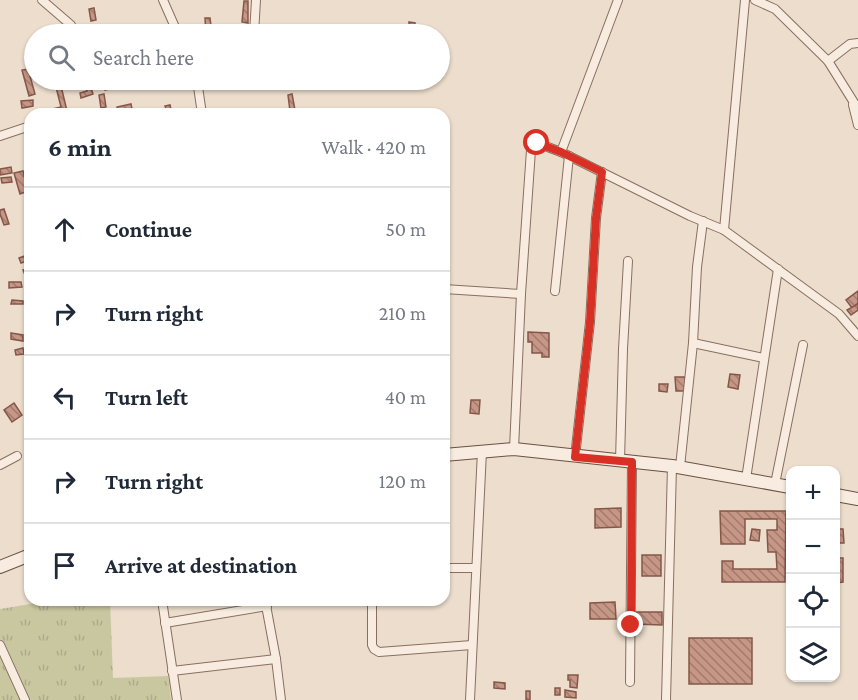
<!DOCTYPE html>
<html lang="en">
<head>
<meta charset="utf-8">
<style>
  :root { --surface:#fff; --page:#f6f6f7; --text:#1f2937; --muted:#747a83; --line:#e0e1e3 }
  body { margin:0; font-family:"Crimson Pro",serif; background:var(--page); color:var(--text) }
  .controls { position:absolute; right:18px; bottom:18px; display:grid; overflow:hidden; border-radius:12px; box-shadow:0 2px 4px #0004 }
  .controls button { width:54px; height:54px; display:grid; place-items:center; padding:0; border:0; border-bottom:2px solid var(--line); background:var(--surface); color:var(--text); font:30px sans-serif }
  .stop { position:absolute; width:18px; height:18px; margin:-14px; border:4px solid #d93025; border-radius:50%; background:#fff }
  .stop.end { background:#d93025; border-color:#fff; box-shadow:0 2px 6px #0008 }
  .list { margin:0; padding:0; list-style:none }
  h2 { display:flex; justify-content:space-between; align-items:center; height:78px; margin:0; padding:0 24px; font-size:26px }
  h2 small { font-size:20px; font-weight:400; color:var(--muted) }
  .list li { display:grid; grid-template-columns:39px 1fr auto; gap:18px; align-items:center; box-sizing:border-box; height:84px; padding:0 24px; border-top:2px solid var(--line) }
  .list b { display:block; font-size:22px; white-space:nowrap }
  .list em { font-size:20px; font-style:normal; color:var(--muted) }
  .icon { flex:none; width:33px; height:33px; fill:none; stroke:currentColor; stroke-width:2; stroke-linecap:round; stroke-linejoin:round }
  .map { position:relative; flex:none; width:858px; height:700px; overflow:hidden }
  .search { position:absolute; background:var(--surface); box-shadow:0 2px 4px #0004; left:24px; top:24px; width:426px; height:66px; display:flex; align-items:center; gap:15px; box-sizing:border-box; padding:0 21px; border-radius:33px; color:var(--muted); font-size:22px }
  .panel { position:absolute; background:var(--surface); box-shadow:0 2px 4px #0004; left:24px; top:108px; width:426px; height:498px; border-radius:18px }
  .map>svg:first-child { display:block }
  .grass { fill:url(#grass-tufts) }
  .building { fill:url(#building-back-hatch); stroke:#855749; stroke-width:1.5 }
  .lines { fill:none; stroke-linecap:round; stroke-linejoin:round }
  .street-casing { stroke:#886f61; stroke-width:10 }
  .secondary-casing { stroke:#6a5144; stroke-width:14 }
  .street { stroke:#f7ecdf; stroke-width:8 }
  .secondary { stroke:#f7ecdf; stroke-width:12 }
  .route { stroke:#d93025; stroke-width:8 }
</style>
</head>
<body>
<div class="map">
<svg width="858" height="700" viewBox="0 0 858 700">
  <defs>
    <pattern id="grass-tufts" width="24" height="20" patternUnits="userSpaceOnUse" patternTransform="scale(1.5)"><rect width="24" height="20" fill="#c9c7a0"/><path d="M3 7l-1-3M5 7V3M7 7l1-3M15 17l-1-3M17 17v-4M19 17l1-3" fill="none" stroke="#adab8a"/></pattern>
    <pattern id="building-back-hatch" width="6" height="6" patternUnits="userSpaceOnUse" patternTransform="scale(1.5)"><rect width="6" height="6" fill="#c69686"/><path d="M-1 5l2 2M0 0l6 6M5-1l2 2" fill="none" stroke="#a27b6d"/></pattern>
  </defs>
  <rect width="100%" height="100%" fill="#ecddcc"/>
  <path class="grass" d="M55 600H110L113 678 168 676 171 700H0V609Z"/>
  <g class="building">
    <path d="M244 1H248V23L242 22Z"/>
    <path d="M94 8 96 20 91 21 89 9Z"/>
    <path d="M205 18H210L212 34H206Z"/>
    <path d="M409 22 415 23V29L409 28Z"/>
    <path d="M357 25 359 31 354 34 351 28Z"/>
    <path d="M28 69 35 94 29 96 22 70Z"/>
    <path d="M130 80 131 84 119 87 118 81Z"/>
    <path d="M89 81 93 94 81 98 80 93 87 91 84 83Z"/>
    <path d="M117 81 118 87 105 90 104 83Z"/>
    <path d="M61 86 67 111 49 114 48 110 61 107 56 87Z"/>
    <path d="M104 94 106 107 101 108 99 95Z"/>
    <path d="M292 94 295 110 290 111 288 95Z"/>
    <path d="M33 100V106L22 108 21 101Z"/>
    <path d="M131 104 133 114H118L117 107Z"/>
    <path d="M170 105 172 114H168L165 106Z"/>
    <path d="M98 109 99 114H90L89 111Z"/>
    <path d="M11 167 12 173 0 175V169Z"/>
    <path d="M23 171 28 191 20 194 14 173Z"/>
    <path d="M11 177 12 182 2 183 1 178Z"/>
    <path d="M4 209 9 224 4 225 0 214V210Z"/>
    <path d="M30 254V260L21 263 19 258Z"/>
    <path d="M30 268V274L25 275 23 270Z"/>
    <path d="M9 282H21L22 287 9 288Z"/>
    <path d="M858 291V303L852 308 846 300Z"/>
    <path d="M12 300 23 301V304H11Z"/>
    <path d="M858 304V310L851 315 847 310Z"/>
    <path d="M528 332 549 333V357H542V353H532V342H528Z"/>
    <path d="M11 333 23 335V341L11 339Z"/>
    <path d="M23 348 24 354 16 355 15 350Z"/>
    <path d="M730 374 740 375 738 389 728 387Z"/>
    <path d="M675 377H686V391H676Z"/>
    <path d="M659 384H668L667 392 659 391Z"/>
    <path d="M471 400H480L479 414 470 413Z"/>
    <path d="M14 403 22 415 12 422 4 410Z"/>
    <path d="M621 508V527L595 528V509Z"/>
    <path d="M720 511H786L785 582H722V561H733V569H777L776 552H768L767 530H777V519H745V544H721Z"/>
    <path d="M752 529 760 530 759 541 750 540Z"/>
    <path d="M836 529H843L844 543H836Z"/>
    <rect x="642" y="555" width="19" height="21"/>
    <path d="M836 558H843V582L836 583Z"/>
    <path d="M615 602 616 619H590V603Z"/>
    <path d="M634 612H662V625L634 624Z"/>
    <rect x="689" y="638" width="63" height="46"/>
    <path d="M568 675H578L577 688 570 687V680H568Z"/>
    <path d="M494 682 505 683V689L494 688Z"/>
    <rect x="555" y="688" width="5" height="7"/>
    <path d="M565 690 576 692V698L565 697Z"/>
    <rect x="526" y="691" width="4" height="9"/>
  </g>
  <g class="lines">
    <g class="street-casing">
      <g id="street">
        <path d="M42 0 71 25 74 34"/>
        <path d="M163 0 178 34"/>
        <path d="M755 0 775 9 828 61 858 109"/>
        <path d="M254 34 256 0"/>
        <path d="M828 61 850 44 858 43"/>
        <path d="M197 80 202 114"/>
        <path d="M853 105 858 125"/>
        <path d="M63 114 67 113"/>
        <path d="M0 136 30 126"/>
        <path d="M561 152 618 0"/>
        <path d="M724 230 745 0"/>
        <path d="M444 289 521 294"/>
        <path d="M555 291 569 156"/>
        <path d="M693 343 764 358"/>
        <path d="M514 449 521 294 531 150 537 143 561 152 690 216 724 230 839 314 858 336"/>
        <path d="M575 457 590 322 596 218 602 172"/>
        <path d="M620 461 623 349 628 261"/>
        <path d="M0 465 17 456"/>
        <path d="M680 467 693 343 697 267 703 221"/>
        <path d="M746 479 778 269"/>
        <path d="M775 484 803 345"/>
        <path d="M444 568H476"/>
        <path d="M162 600 177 700"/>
        <path d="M265 600 276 659 281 700"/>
        <path d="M372 600V645L374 649 379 652 472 645"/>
        <path d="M165 623 267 606"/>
        <path d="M0 645 25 700"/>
        <path d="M172 671 276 659"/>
        <path d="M630 682 632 462"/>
        <path d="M470 700 482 451"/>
        <path d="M666 700 672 466"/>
      </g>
    </g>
    <g class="secondary-casing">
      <g id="secondary">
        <path d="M444 455 514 449 672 466 790 487"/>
        <path d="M836 495 858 499"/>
        <path d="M0 567 30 555"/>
      </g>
    </g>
    <use href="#street" class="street"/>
    <use href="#secondary" class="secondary"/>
  </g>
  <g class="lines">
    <path class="route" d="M537 143 561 152 602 172 596 218 590 322 575 457 632 462 631 625"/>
  </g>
</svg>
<div class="controls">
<button>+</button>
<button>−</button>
<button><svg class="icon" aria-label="locate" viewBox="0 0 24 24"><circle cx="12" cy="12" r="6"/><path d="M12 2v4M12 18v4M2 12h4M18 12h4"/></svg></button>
<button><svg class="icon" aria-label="layers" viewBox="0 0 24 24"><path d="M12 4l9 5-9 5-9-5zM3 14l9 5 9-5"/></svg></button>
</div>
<div class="stop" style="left:537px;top:143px"></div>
<div class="stop end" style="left:631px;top:625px"></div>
<div class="search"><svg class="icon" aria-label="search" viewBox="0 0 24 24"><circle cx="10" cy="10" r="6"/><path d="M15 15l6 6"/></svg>Search here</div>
<section class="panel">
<h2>6 min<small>Walk · 420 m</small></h2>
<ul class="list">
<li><svg class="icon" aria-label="ahead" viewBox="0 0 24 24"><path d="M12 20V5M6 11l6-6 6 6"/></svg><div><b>Continue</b></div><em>50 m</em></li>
<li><svg class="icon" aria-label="right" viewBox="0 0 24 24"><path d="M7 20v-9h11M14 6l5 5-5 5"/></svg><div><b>Turn right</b></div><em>210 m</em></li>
<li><svg class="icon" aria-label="left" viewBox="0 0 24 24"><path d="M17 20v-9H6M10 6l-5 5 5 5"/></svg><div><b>Turn left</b></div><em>40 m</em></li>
<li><svg class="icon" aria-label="right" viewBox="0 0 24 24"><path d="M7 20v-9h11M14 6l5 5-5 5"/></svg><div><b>Turn right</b></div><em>120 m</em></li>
<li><svg class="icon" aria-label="arrive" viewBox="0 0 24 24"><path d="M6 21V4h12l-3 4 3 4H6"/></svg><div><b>Arrive at destination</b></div></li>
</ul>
</section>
</div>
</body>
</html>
